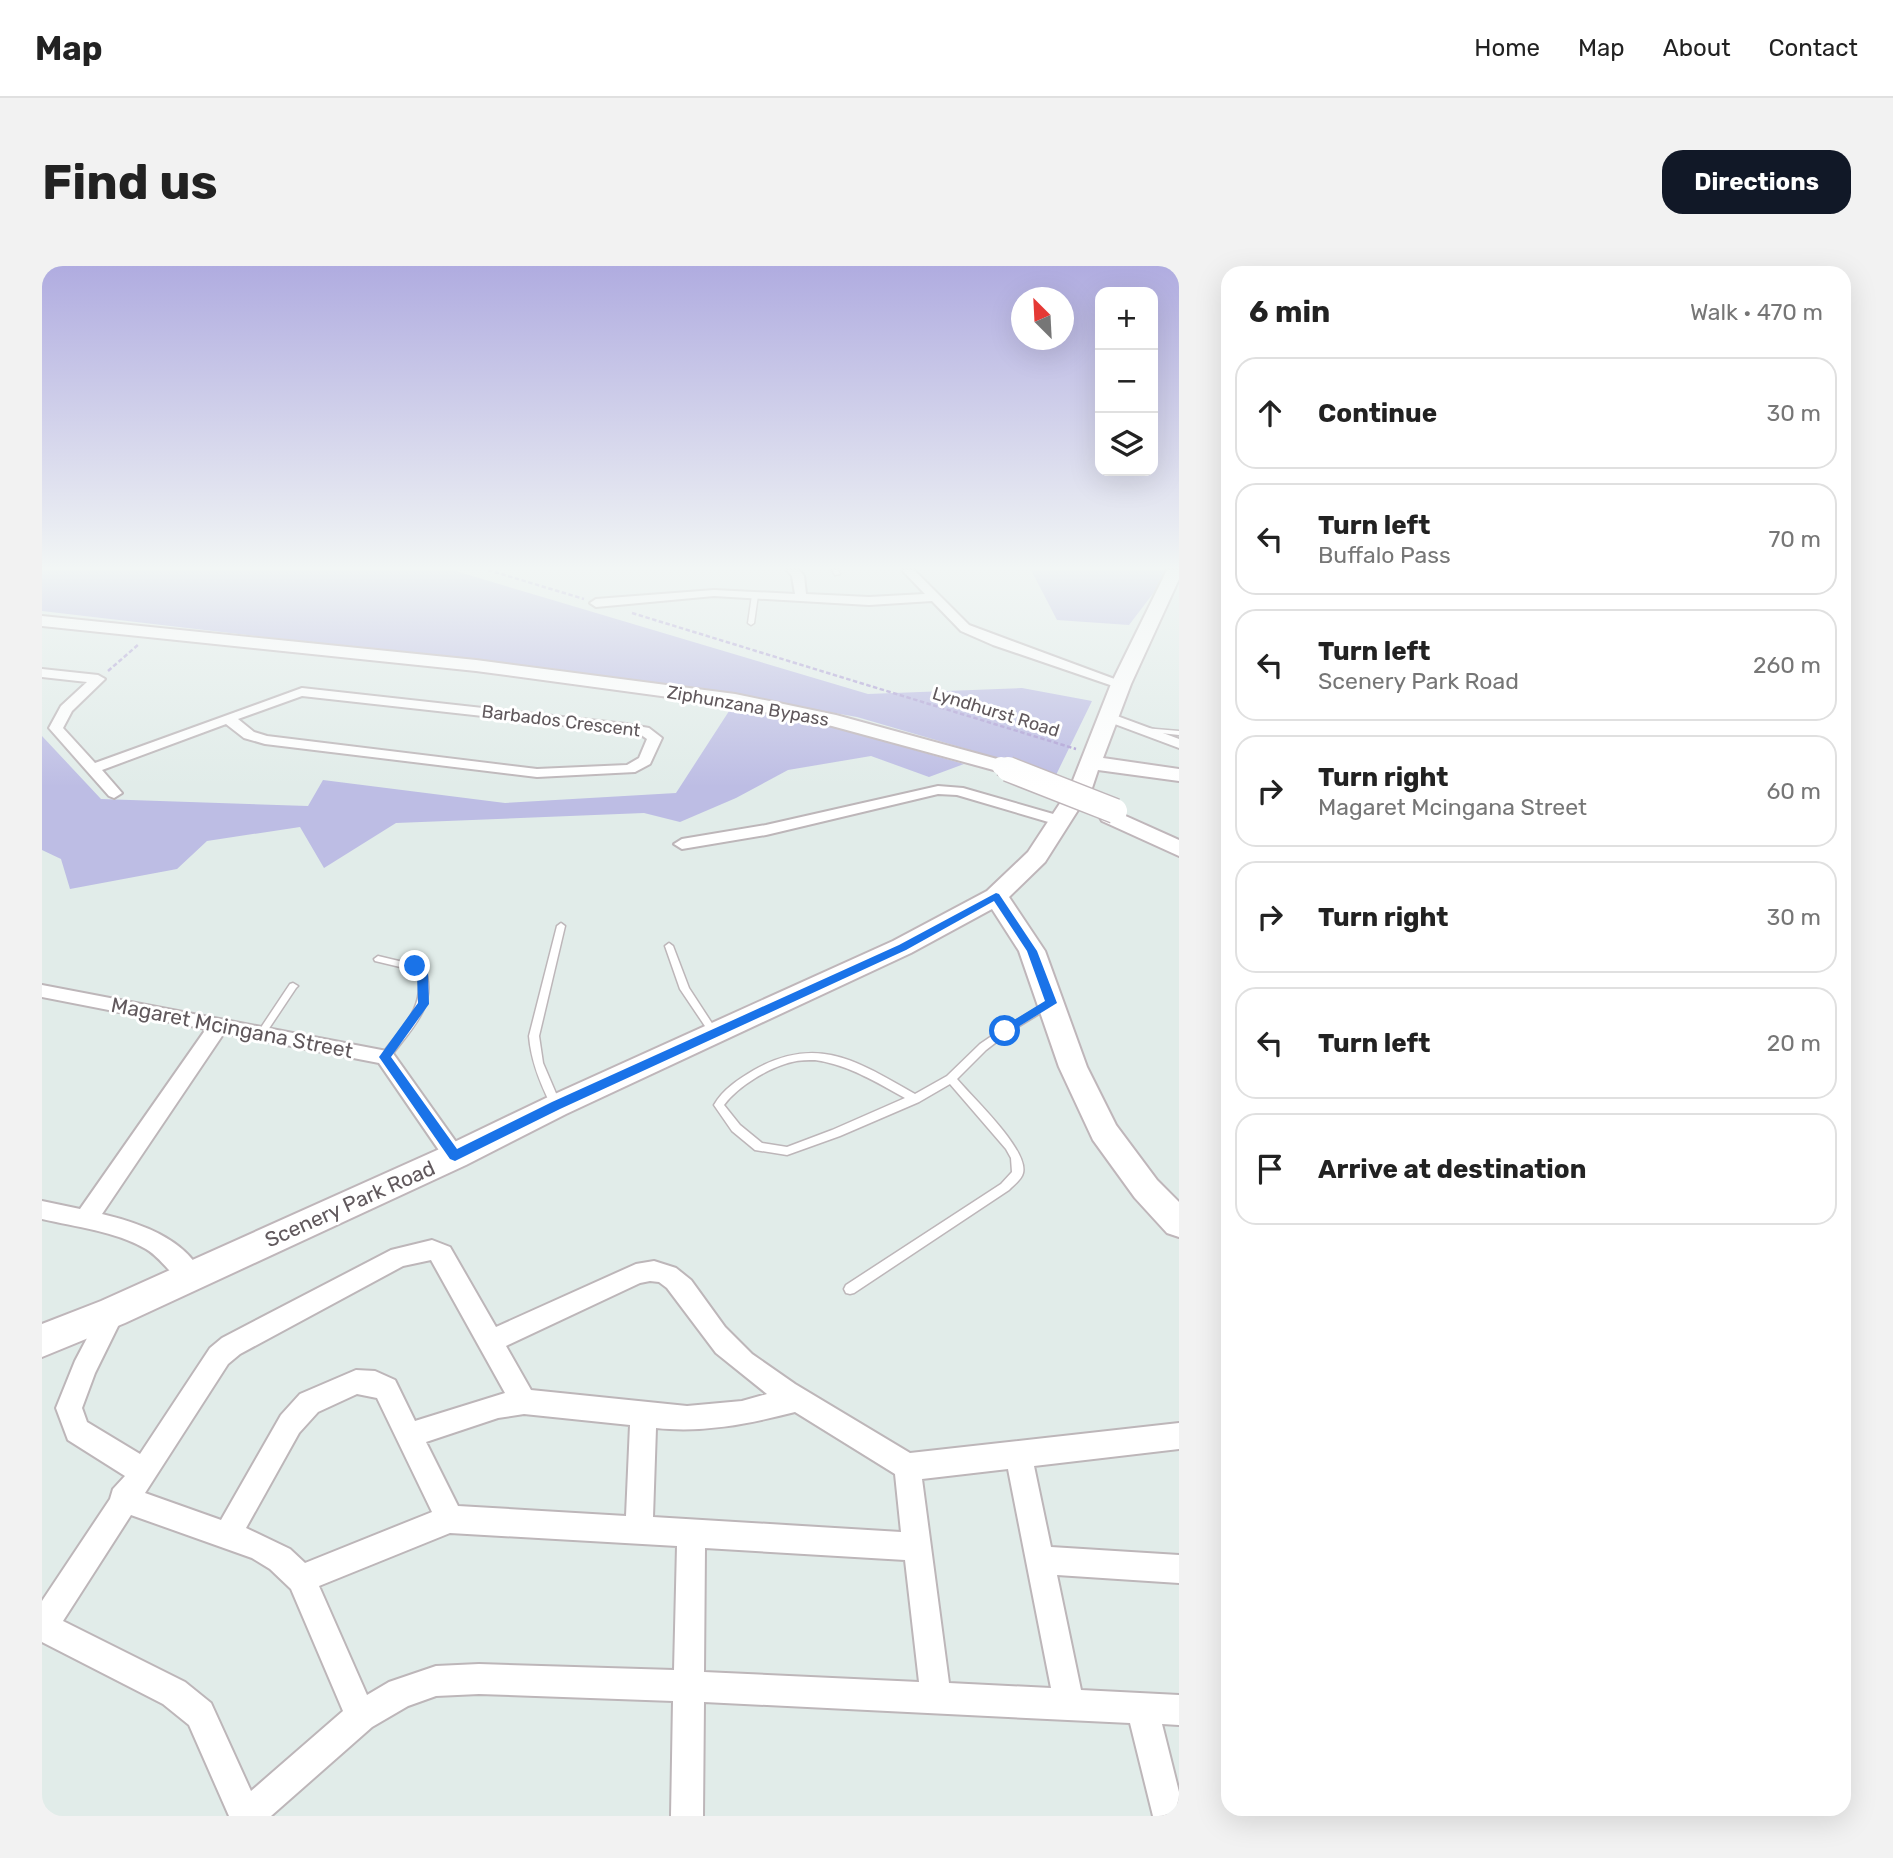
<!DOCTYPE html>
<html lang="en">
<head>
<meta charset="utf-8">
<style>
  :root { --surface:#fff; --page:#f2f2f2; --text:#222; --muted:#767676; --line:#e0e0e0; --accent:#111827 }
  body { margin:0; font-family:Rubik,sans-serif; background:var(--page); color:var(--text) }
  .controls { position:absolute; right:21px; top:21px; display:grid; overflow:hidden; border-radius:14px; box-shadow:0 7px 28px #0002 }
  .controls button { width:63px; height:63px; display:grid; place-items:center; padding:0; border:0; border-bottom:2px solid var(--line); background:var(--surface); color:var(--text); font:35px sans-serif }
  .compass { position:absolute; left:969px; top:21px; width:63px; height:63px; border-radius:50%; background:var(--surface); box-shadow:0 7px 28px #0002; rotate:336deg }
  .stop { position:absolute; width:21px; height:21px; margin:-16px; border:5px solid #1a73e8; border-radius:50%; background:#fff }
  .stop.end { background:#1a73e8; border-color:#fff; box-shadow:0 2px 7px #0008 }
  .list { margin:0; padding:0; list-style:none }
  h2 { display:flex; justify-content:space-between; align-items:center; height:91px; margin:0; padding:0 28px; font-size:30px }
  h2 small { font-size:23px; font-weight:400; color:var(--muted) }
  .list li { display:grid; grid-template-columns:46px 1fr auto; gap:21px; align-items:center; box-sizing:border-box; height:112px; margin:0 14px 14px; padding:0 14px; border:2px solid var(--line); border-radius:21px }
  .list b { display:block; font-size:26px; white-space:nowrap }
  .list p { margin:0; font-size:23px; white-space:nowrap; color:var(--muted) }
  .list em { font-size:23px; font-style:normal; color:var(--muted) }
  .icon { flex:none; width:38px; height:38px; fill:none; stroke:currentColor; stroke-width:2; stroke-linecap:round; stroke-linejoin:round }
  .map { position:relative; flex:none; width:1137px; height:1550px; overflow:hidden; border-radius:21px }
  header { display:flex; align-items:center; gap:42px; box-sizing:border-box; height:98px; padding:0 35px; background:var(--surface); border-bottom:2px solid var(--line) }
  header strong { font-size:33px }
  nav { display:flex; gap:38px; margin-inline-start:auto; font-size:24px }
  .intro { display:flex; align-items:center; justify-content:space-between; box-sizing:border-box; height:168px; padding:0 42px }
  h1 { margin:0; font-size:49px }
  .button { padding:18px 32px; border-radius:21px; background:var(--accent); color:#fff; font-size:24px; font-weight:700 }
  main { display:flex; gap:42px; padding:0 42px }
  aside { flex:1; background:var(--surface); border-radius:21px; box-shadow:0 7px 28px #0002 }
  .map>svg:first-child { display:block }
  .green { fill:#bdbde4 }
  .lines { fill:none; stroke-linecap:round; stroke-linejoin:round }
  .lane-casing { stroke:#bdb6b9; stroke-width:3 }
  .street-casing { stroke:#bdb6b9; stroke-width:4 }
  .secondary-casing { stroke:#bfb6ba; stroke-width:4 }
  .path { stroke:#aea0d5; stroke-width:2.5; stroke-dasharray:4.5 2.5; stroke-linecap:butt }
  .lane { fill:#fff; fill-rule:evenodd }
  .street { fill:#fff; fill-rule:evenodd }
  .secondary { fill:#fff; fill-rule:evenodd }
  .secondary-bridge-far1-casing { stroke:#bfb6ba; stroke-width:21; stroke-linecap:butt }
  .secondary-bridge-casing { stroke:#bfb6ba; stroke-width:27; stroke-linecap:butt }
  .secondary-bridge-far1 { stroke:#fff; stroke-width:18 }
  .secondary-bridge { stroke:#fff; stroke-width:24 }
  .route { fill:#1a73e8 }
  .labels { text-anchor:middle; stroke-width:6; stroke-linejoin:round; paint-order:stroke }
  .far-street-label { font-size:18px; fill:#61595d; stroke:#fff }
  .street-label { font-size:21px; fill:#61595d; stroke:#fff }
</style>
</head>
<body>
<header>
<strong>Map</strong>
<nav><a>Home</a><a>Map</a><a>About</a><a>Contact</a></nav>
</header>
<div class="intro"><h1>Find us</h1><a class="button">Directions</a></div>
<main>
<div class="map">
<svg width="1137" height="1550" viewBox="0 0 1137 1550">
  <rect width="100%" height="100%" fill="#e1ece9"/>
  <g class="green">
    <path d="M0 304H410L826 428 980 422 1050 435 1014 509 815 451 640 420 0 345Z"/>
    <path d="M989 304H1129L1087 359 1015 354Z"/>
    <path d="M689 442 792 461 922 498 887 511 829 490 746 504 694 532 638 556 602 547 354 557 282 602 258 561 165 575 135 603 28 623 19 593 0 584V470L59 533 266 540 281 514 463 537 634 527Z"/>
  </g>
  <g class="lines">
    <g class="lane-casing">
      <g id="lane">
        <path d="M790 304H796L798 308 793 309Z"/>
        <path d="M713 327 716 329 712 357 709 359 706 357 710 329Z"/>
        <path d="M1102 462 1137 465V469L1100 465V463Z"/>
        <path d="M519 657 523 660 497 770 501 797 519 839 518 842H510L509 839C498 817 489 795 487 770L515 660Z"/>
        <path d="M627 677 631 680 647 722 675 765 677 767 675 769H669L638 723 623 680Z"/>
        <path d="M336 690 382 701C398 739 367 765 346 794H340L338 791 340 788C359 762 385 741 375 705L333 695 332 693Z"/>
        <path d="M251 717 256 720 254 722 222 770H216L214 768 216 766 248 718Z"/>
        <path d="M1007 735 1012 738 1010 740 966 767 944 784 915 813C930 831 987 884 981 907 980 913 971 920 967 924L812 1027 808 1028 804 1027 802 1023 804 1019 959 918 970 906 969 892 964 883 908 818 877 836 798 870 745 889 713 884 690 865 672 839C681 823 697 813 712 804 776 768 816 796 873 828L905 810 938 778 960 763ZM773 794C807 799 834 816 863 832L790 864 745 881 720 877 698 859 682 839C696 820 728 801 750 796 758 794 766 794 773 794Z"/>
      </g>
    </g>
    <g class="street-casing">
      <g id="street">
        <path d="M745 304H757L762 310 764 328 827 331 883 328 860 304H872L927 359 1086 418 1079 422 1074 421 951 379 919 365 890 335 827 339 672 330 554 341 548 337 554 333 672 324 753 328 750 310Z"/>
        <path d="M0 403 56 409 63 413 30 445 21 462 53 497 260 422 584 458 607 462 620 472 608 498 593 506 495 511 223 478 202 472 184 458 60 504 80 527 72 532 67 530 7 462 19 440 45 416 0 411ZM260 430 584 466 598 468 605 473 597 492 585 499 495 503 225 470 212 466 196 453Z"/>
        <path d="M1067 447 1137 473V482L1062 454V448Z"/>
        <path d="M896 520 921 522 1025 552 1028 555 1020 560 915 529 896 528 724 569 640 583 632 578 640 573 724 559Z"/>
        <path d="M0 719 350 786 424 890 421 896 413 899 405 896 337 797 182 767 60 948C97 957 143 972 161 1010L157 1017 149 1020C131 1014 121 993 104 983 73 965 34 961 0 953V935L38 943 164 763 0 731Z"/>
        <path d="M390 974 408 981 454 1061 594 998 612 995 634 1002 649 1014 683 1061 710 1088 753 1118 868 1187 1137 1157V1183L992 1200 1009 1281 1137 1289V1317L1015 1309 1039 1424 1137 1429V1459L1120 1458 1137 1526V1550H1111L1088 1457 662 1436 661 1550H629L631 1435 437 1428 394 1430 366 1440 330 1461 229 1550H187L147 1459 121 1438 0 1376V1335L68 1233 71 1223 83 1210 26 1174 14 1142 33 1095 63 1038 71 1035 79 1038 83 1046 53 1107 40 1142 45 1156 98 1188 168 1082 180 1072 349 984ZM389 994 463 1127 373 1155 353 1114 333 1105 314 1104 258 1128 239 1149 179 1254 103 1227 186 1098 198 1088 361 1000ZM608 1015 617 1016 625 1022 674 1087 725 1128 700 1135 645 1140 489 1124 464 1080 598 1017ZM315 1128 335 1132 390 1246 263 1297 248 1283 204 1262 257 1167 276 1146ZM753 1146 853 1208 859 1266 611 1251 614 1162C662 1167 706 1158 753 1146ZM482 1148 588 1159 584 1250 416 1240 384 1176 456 1152ZM966 1203 1009 1422 907 1417 880 1213ZM89 1249 210 1292 228 1303 249 1323 301 1445 209 1525 169 1437 143 1416 21 1355ZM408 1267 635 1280 632 1404 437 1398 394 1400 347 1416 325 1429 277 1320ZM663 1282 863 1294 877 1416 662 1406Z"/>
      </g>
    </g>
    <g class="secondary-casing">
      <g id="secondary">
        <path d="M1125 304H1137V313L1089 418 1061 492 1137 503V515L1056 504 1050 522 1003 596 967 631 1003 685 1045 801 1074 859 1115 914 1137 936V971L1125 967 1093 932 1051 874 1017 801 977 685 950 643 869 687 524 848 424 899 83 1057 0 1091V1058L59 1035 402 881 504 832 851 675 945 625 986 586 1028 522 1069 418Z"/>
        <path d="M0 350 434 394 693 428 794 449 966 496 970 500 966 504 959 506 790 460 693 440 434 405 0 360Z"/>
        <path d="M1068 543 1137 574V590L1060 555 1057 550 1060 545Z"/>
      </g>
    </g>
    <g class="path">
      <path d="M446 304 542 333"/>
      <path d="M590 347 1034 483"/>
      <path d="M66 405 97 378"/>
    </g>
    <use href="#lane" class="lane"/>
    <use href="#street" class="street"/>
    <use href="#secondary" class="secondary"/>
    <g class="secondary-bridge-far1-casing">
      <path id="secondary-bridge-far1" d="M959 500 970 505"/>
    </g>
    <g class="secondary-bridge-casing">
      <path id="secondary-bridge" d="M966 503 1073 545"/>
    </g>
    <use href="#secondary-bridge-far1" class="secondary-bridge-far1"/>
    <use href="#secondary-bridge" class="secondary-bridge"/>
  </g>
  <linearGradient id="sky" x2="0" y2="1"><stop stop-color="#b0ace0"/><stop offset="0.58" stop-color="#f2f6f5"/><stop offset="1" stop-color="#f2f6f5" stop-opacity="0"/></linearGradient>
  <rect width="1137" height="521" fill="url(#sky)"/>
  <path class="route" d="M954 627 957 628 995 685 1015 737 963 769 957 765 959 762 1003 735 985 685 952 635 864 684 518 843 413 895 408 893 337 791 376 737 375 708 367 700 377 697 386 706 387 738 349 791 415 883 510 836 857 679Z"/>
  <g class="labels">
    <g class="far-street-label">
      <text transform="translate(706 440) rotate(10)" y="6">Ziphunzana Bypass</text>
      <text transform="translate(954 446) rotate(17)" y="6">Lyndhurst Road</text>
      <text transform="translate(519 455) rotate(7)" y="6">Barbados Crescent</text>
    </g>
    <g class="street-label">
      <text transform="translate(190 762) rotate(11)" y="7">Magaret Mcingana Street</text>
      <text transform="translate(308 938) rotate(-24)" y="7">Scenery Park Road</text>
    </g>
  </g>
</svg>
<div class="controls">
<button>+</button>
<button>−</button>
<button><svg class="icon" aria-label="layers" viewBox="0 0 24 24"><path d="M12 4l9 5-9 5-9-5zM3 14l9 5 9-5"/></svg></button>
</div>
<svg class="compass" viewBox="-18 -18 36 36"><path d="M0-13l5 13h-10z" fill="#e53935"/><path d="M0 13l5-13h-10z" fill="#767676"/></svg>
<div class="stop" style="left:963px;top:765px"></div>
<div class="stop end" style="left:373px;top:700px"></div>
</div>
<aside>
<h2>6 min<small>Walk · 470 m</small></h2>
<ul class="list">
<li><svg class="icon" aria-label="ahead" viewBox="0 0 24 24"><path d="M12 20V5M6 11l6-6 6 6"/></svg><div><b>Continue</b></div><em>30 m</em></li>
<li><svg class="icon" aria-label="left" viewBox="0 0 24 24"><path d="M17 20v-9H6M10 6l-5 5 5 5"/></svg><div><b>Turn left</b><p>Buffalo Pass</p></div><em>70 m</em></li>
<li><svg class="icon" aria-label="left" viewBox="0 0 24 24"><path d="M17 20v-9H6M10 6l-5 5 5 5"/></svg><div><b>Turn left</b><p>Scenery Park Road</p></div><em>260 m</em></li>
<li><svg class="icon" aria-label="right" viewBox="0 0 24 24"><path d="M7 20v-9h11M14 6l5 5-5 5"/></svg><div><b>Turn right</b><p>Magaret Mcingana Street</p></div><em>60 m</em></li>
<li><svg class="icon" aria-label="right" viewBox="0 0 24 24"><path d="M7 20v-9h11M14 6l5 5-5 5"/></svg><div><b>Turn right</b></div><em>30 m</em></li>
<li><svg class="icon" aria-label="left" viewBox="0 0 24 24"><path d="M17 20v-9H6M10 6l-5 5 5 5"/></svg><div><b>Turn left</b></div><em>20 m</em></li>
<li><svg class="icon" aria-label="arrive" viewBox="0 0 24 24"><path d="M6 21V4h12l-3 4 3 4H6"/></svg><div><b>Arrive at destination</b></div></li>
</ul>
</aside>
</main>
</body>
</html>
